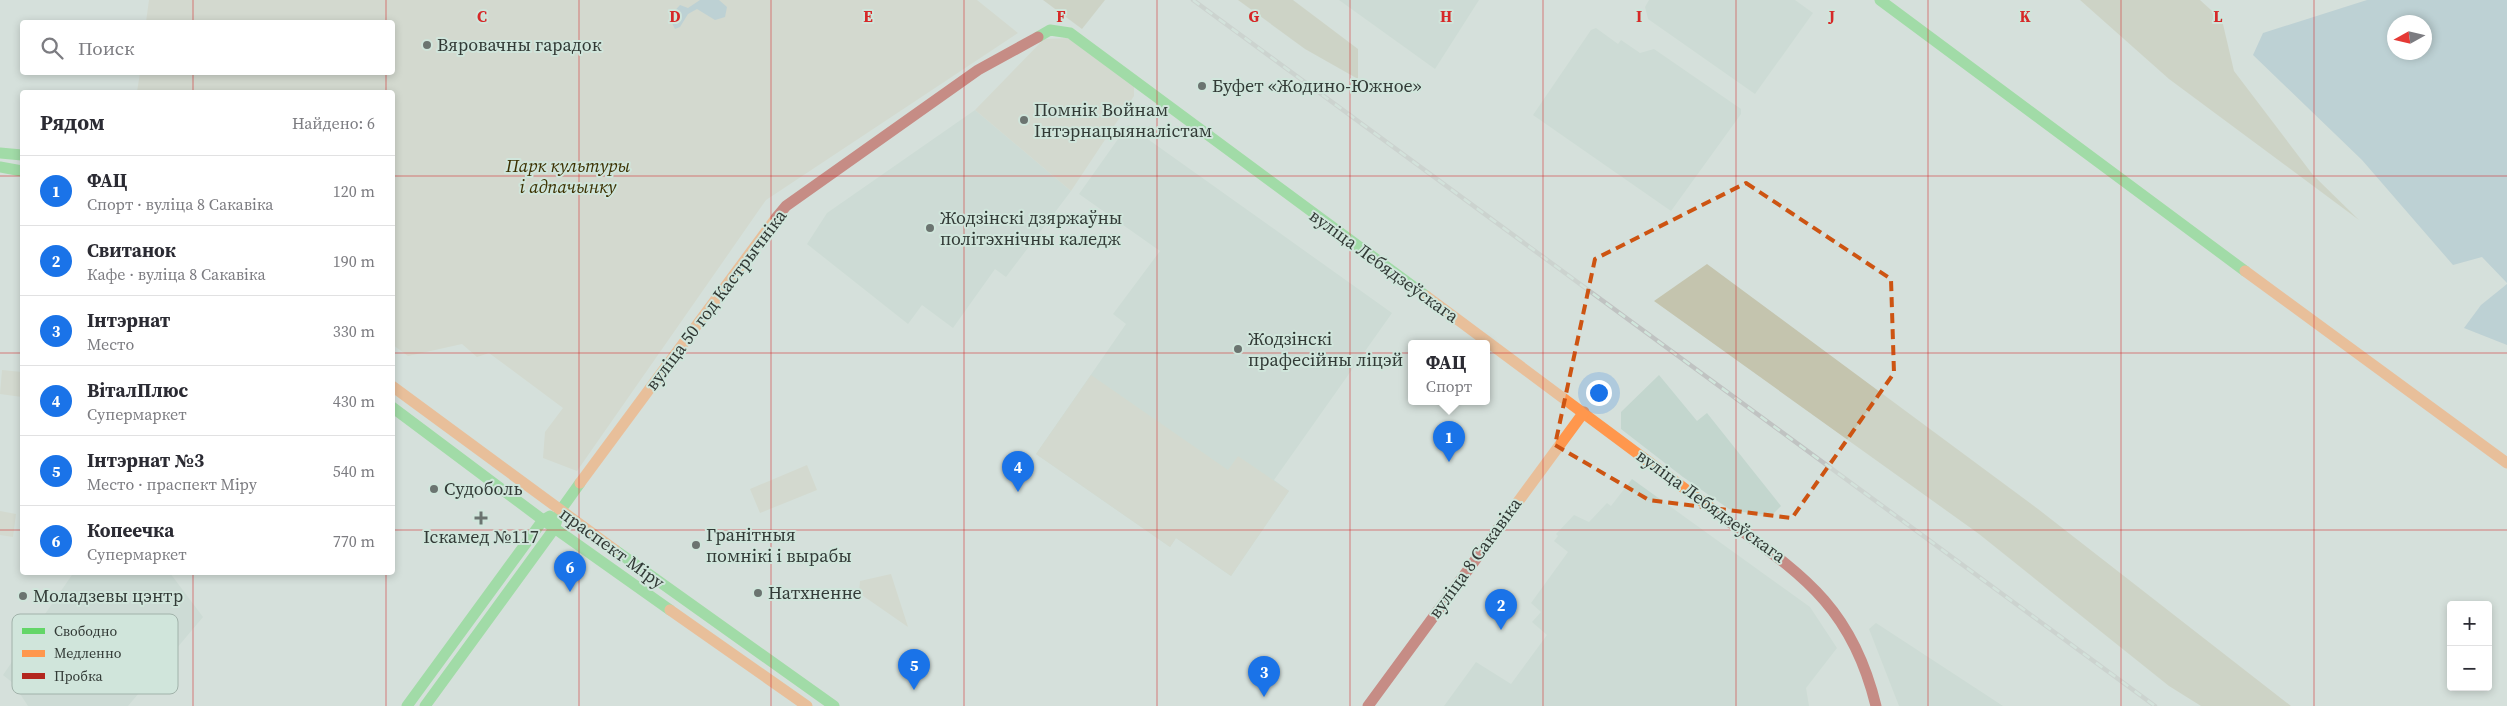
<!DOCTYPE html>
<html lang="ru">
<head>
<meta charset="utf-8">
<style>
  :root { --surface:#fff; --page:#f7f7f7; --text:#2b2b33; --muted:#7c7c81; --line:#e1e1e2; --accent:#1a73e8 }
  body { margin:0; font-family:"Source Serif 4",serif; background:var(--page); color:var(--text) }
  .controls { position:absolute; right:15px; bottom:15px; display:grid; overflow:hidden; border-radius:5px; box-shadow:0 2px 8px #0003 }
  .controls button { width:45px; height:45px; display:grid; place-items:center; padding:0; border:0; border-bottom:1px solid var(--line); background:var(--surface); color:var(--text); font:25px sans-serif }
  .compass { position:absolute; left:2387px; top:15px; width:45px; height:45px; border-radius:50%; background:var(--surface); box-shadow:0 2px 8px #0003; rotate:262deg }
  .you { position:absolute; left:1598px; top:392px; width:18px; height:18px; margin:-12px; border:4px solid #fff; border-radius:50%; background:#1a73e8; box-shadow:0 0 0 8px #1a73e833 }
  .badge { display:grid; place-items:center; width:32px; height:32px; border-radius:50%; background:var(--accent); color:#fff; font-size:16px; font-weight:700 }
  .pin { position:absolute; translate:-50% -41px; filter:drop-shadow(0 1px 2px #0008) }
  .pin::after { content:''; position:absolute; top:26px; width:18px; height:15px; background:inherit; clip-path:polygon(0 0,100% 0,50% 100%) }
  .popup { position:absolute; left:1408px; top:340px; width:82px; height:65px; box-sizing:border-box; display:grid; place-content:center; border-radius:5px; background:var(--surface); filter:drop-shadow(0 1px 4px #0005); font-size:16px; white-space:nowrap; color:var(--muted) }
  .popup b { font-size:19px; color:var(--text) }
  .popup::after { content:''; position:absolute; left:50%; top:100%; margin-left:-10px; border:10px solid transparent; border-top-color:var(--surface) }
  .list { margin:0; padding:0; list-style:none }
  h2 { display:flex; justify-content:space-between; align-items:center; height:65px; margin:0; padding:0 20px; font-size:21px }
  h2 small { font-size:16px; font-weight:400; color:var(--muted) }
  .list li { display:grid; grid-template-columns:32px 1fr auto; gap:15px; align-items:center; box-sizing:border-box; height:70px; padding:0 20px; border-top:1px solid var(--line) }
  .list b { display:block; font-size:19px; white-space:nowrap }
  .list p { margin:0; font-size:16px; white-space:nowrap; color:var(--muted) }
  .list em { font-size:16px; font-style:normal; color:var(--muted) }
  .icon { flex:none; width:28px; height:28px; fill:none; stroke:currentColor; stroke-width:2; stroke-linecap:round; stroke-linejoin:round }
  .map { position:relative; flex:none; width:2507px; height:706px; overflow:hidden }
  .search { position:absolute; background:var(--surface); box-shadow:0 2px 8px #0003; left:20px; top:20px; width:375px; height:55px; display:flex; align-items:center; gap:12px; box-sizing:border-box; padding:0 18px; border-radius:5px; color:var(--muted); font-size:19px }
  .panel { position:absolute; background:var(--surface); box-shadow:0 2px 8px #0003; left:20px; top:90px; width:375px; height:485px; border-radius:5px }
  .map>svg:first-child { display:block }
  .built { fill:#c3d6ce }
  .green { fill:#d0d1c1 }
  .forest { fill:#c4c4ae }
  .water { fill:#a1becc; fill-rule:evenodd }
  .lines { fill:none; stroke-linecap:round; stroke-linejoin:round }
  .fast { stroke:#63d668; stroke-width:11 }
  .slow { stroke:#ff974d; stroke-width:11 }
  .jam { stroke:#b3261e; stroke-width:11 }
  .rail-casing { stroke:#c0c3c2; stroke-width:4.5 }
  .rail { stroke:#d0e5db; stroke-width:2.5; stroke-dasharray:8; stroke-linecap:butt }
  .marked { fill:none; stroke:#cd5412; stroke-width:4; stroke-dasharray:10 6; stroke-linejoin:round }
  .grid { fill:none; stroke:#d62828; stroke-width:1; stroke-opacity:0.55 }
  .poi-dot { fill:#6b7470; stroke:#d0e5db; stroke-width:2 }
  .labels { text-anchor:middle; stroke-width:4; stroke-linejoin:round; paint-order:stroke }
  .poi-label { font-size:18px; fill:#323a36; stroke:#d0e5db; text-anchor:start }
  .park-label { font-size:18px; font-style:italic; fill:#3b3000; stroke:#d0e5db }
  .street-label { font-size:18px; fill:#323a36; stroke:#d0e5db }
  .key { fill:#d0e5db; stroke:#a1b2aa; stroke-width:1 }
  .key-label { font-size:14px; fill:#323a36 }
  .grid-label { font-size:16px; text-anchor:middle; font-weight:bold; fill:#d62828; stroke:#d0e5db; stroke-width:4; stroke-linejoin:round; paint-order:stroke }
</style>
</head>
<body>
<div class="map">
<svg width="2507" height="706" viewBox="0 0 2507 706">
  <rect width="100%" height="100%" fill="#d5e0db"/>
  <g class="built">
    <path d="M1339 0H1479L1435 69Z"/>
    <path d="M1649 0H1795L1813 13 1755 94 1648 19 1645 7Z"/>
    <path d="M1596 28 1618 44 1621 40 1640 53 1654 49 1741 109V114L1671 211 1533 115 1591 30Z"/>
    <path d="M975 110 1071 191 1006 277 995 269 953 328 922 305 908 324 807 244 827 213Z"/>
    <path d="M1128 125 1392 313 1274 480 1289 491 1231 576 1176 538 1170 547 1036 454 1126 324 1113 314 1160 251 1079 194Z"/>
    <path d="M1659 375 1697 421 1707 413 1781 506 1769 518 1729 509 1683 477 1621 429V412Z"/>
    <path d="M1632 479 1810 607 1837 648 1806 688 1809 706H1444L1476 662 1511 684 1547 635 1532 622 1541 612 1531 603 1568 552 1554 541 1558 536 1556 534 1574 515 1589 522 1607 503 1611 506Z"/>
    <path d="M74 572 170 573 203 617 128 706H28L13 683 3 675Z"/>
    <path d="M1876 623 2003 706H1899L1869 629Z"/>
  </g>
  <g class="green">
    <path d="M149 0H977L1018 33 766 200 577 471 543 458 545 432 563 408 489 353 477 357 462 344 408 356 393 345 392 92H137L140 73 392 72V22H146Z"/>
    <path d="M1071 38 1134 85V96L1071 191 975 110 1044 39Z"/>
    <path d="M2 370 22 372V397L0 394Z"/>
    <path d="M1091 375 1228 470 1238 456 1289 491 1231 576 1176 538 1170 547 1036 454Z"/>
    <path d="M807 465 817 490 760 513 750 489Z"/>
    <path d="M0 511 16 514 13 537 0 535Z"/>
    <path d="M891 574 908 627 859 593 860 581Z"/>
  </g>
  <g class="forest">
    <path d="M1043 0H1105L1082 29Z"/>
    <path d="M1238 0H1293L1358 49V79L1305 49Z"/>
    <path d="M2080 0H2200L2222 20 2234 71 2313 175 2359 220 2169 79Z"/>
    <path d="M1707 264 2038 509 2291 706H2201L2169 686 1979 534 1654 301Z"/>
  </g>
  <g class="water">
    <path d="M700 0H719L727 7 725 17 715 20 697 9 688 14 680 27 675 29 669 17 680 5 688 8Z"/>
    <path d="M2367 0H2507V283L2482 257 2453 265 2362 160 2253 55 2263 33ZM2394 22H2424V52H2394Z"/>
    <path d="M2507 284V345L2464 328 2481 305Z"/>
  </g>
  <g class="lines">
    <g class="fast">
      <path d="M1880 0 2245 271"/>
      <path d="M1038 37 1050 30 1070 33 1426 296"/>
      <path d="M0 153 22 155"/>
      <path d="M0 167 22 171"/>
      <path d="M392 407 543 520 670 610"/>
      <path d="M615 550 834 706"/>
      <path d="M407 706 543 520 550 516"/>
      <path d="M425 706 554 529 560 511 580 483"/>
    </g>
    <g class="slow">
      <path d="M2245 271 2507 463"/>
      <path d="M1426 296 1712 509"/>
      <path d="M392 386 615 550"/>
      <path d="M580 483 776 218"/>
      <path d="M1498 529 1584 412"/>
      <path d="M670 610 807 706"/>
    </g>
    <g class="jam">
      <path d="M776 218 786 206 978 70 1038 37"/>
      <path d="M1712 509C1794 570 1850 599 1876 706"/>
      <path d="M1368 706 1498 529"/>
    </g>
    <g class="rail-casing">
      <path id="rail" d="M1193 0 2155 706"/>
    </g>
    <use href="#rail" class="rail"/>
  </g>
  <path d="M0 0H2507V706H0ZM1746 183 1891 279 1894 373 1792 518 1649 500 1555 445 1595 259Z" fill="#d5e0db" fill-opacity=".55" fill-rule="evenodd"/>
  <path class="marked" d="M1746 183 1891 279 1894 373 1792 518 1649 500 1555 445 1595 259Z"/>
  <path class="grid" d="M193 0V22M386 0V22M579 0V706M771 0V706M964 0V706M1157 0V706M1350 0V706M1543 0V706M1736 0V706M1928 0V706M2121 0V706M2314 0V706M193 72V92M386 72V92M0 176H22M392 176H2507M0 353H22M392 353H2507M0 530H22M392 530H2507M193 572V706M386 572V706"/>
  <g class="poi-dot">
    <circle cx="427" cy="45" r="5"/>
    <circle cx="1202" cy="86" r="5"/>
    <circle cx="1024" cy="120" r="5"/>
    <circle cx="930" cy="228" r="5"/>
    <circle cx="1238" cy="349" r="5"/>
    <circle cx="434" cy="489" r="5"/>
    <path d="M478.5 510.5h5v5h5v5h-5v5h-5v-5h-5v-5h5z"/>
    <circle cx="696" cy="545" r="5"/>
    <circle cx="758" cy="593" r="5"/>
    <circle cx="23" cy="596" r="5"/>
  </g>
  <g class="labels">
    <g class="poi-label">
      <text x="437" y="51">Вяровачны гарадок</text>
      <text x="1212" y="92">Буфет «Жодино-Южное»</text>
      <text x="1034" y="116">Помнік Войнам<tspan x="1034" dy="21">Інтэрнацыяналістам</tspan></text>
      <text x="940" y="224">Жодзінскі дзяржаўны<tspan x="940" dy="21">політэхнічны каледж</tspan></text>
      <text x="1248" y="345">Жодзінскі<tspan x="1248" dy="21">прафесійны ліцэй</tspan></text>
      <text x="444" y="495">Судоболь</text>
      <text x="706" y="541">Гранітныя<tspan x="706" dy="21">помнікі і вырабы</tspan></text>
      <text x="481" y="543" text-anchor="middle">Іскамед №117</text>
      <text x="768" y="599">Натхненне</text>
      <text x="33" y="602">Моладзевы цэнтр</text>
    </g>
    <g class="park-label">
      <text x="568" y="172">Парк культуры<tspan x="568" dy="21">і адпачынку</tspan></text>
    </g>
    <g class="street-label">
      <text transform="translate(1384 266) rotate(36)" y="6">вуліца Лебядзеўскага</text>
      <text transform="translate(716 300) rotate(-53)" y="6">вуліца 50 год Кастрычніка</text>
      <text transform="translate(1711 506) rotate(36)" y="6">вуліца Лебядзеўскага</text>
      <text transform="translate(612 548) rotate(36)" y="6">праспект Міру</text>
      <text transform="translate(1475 558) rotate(-54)" y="6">вуліца 8 Сакавіка</text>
    </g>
  </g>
  <rect x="12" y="614" width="166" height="80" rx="8" class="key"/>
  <rect x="22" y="628" width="23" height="6" fill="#63d668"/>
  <rect x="22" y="650" width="23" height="7" fill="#ff974d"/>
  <rect x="22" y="673" width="23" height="6" fill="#b3261e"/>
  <g class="key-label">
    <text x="54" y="636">Свободно</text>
    <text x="54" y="658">Медленно</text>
    <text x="54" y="681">Пробка</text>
  </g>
  <g class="grid-label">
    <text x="482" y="22">C</text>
    <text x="675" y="22">D</text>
    <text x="868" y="22">E</text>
    <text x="1061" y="22">F</text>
    <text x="1254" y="22">G</text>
    <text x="1446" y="22">H</text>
    <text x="1639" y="22">I</text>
    <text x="1832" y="22">J</text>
    <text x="2025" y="22">K</text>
    <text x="2218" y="22">L</text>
  </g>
</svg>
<div class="controls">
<button>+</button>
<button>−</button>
</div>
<svg class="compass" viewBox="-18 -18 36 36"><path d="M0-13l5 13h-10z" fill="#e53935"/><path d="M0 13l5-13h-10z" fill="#7c7c81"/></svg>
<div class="you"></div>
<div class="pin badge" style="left:1449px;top:462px">1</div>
<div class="popup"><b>ФАЦ</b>Спорт</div>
<div class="pin badge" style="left:1501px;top:630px">2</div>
<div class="pin badge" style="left:1264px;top:697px">3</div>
<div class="pin badge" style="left:1018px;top:492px">4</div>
<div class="pin badge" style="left:914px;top:690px">5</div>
<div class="pin badge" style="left:570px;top:592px">6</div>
<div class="search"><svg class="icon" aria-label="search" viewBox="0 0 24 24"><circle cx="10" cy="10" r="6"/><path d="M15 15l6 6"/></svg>Поиск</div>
<section class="panel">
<h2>Рядом<small>Найдено: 6</small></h2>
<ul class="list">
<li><span class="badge">1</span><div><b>ФАЦ</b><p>Спорт · вуліца 8 Сакавіка</p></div><em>120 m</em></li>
<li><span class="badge">2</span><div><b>Свитанок</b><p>Кафе · вуліца 8 Сакавіка</p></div><em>190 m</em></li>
<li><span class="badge">3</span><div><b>Інтэрнат</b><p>Место</p></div><em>330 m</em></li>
<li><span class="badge">4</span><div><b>ВіталПлюс</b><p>Супермаркет</p></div><em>430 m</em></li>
<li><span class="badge">5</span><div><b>Інтэрнат №3</b><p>Место · праспект Міру</p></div><em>540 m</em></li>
<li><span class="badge">6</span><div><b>Копеечка</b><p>Супермаркет</p></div><em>770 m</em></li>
</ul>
</section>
</div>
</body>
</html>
